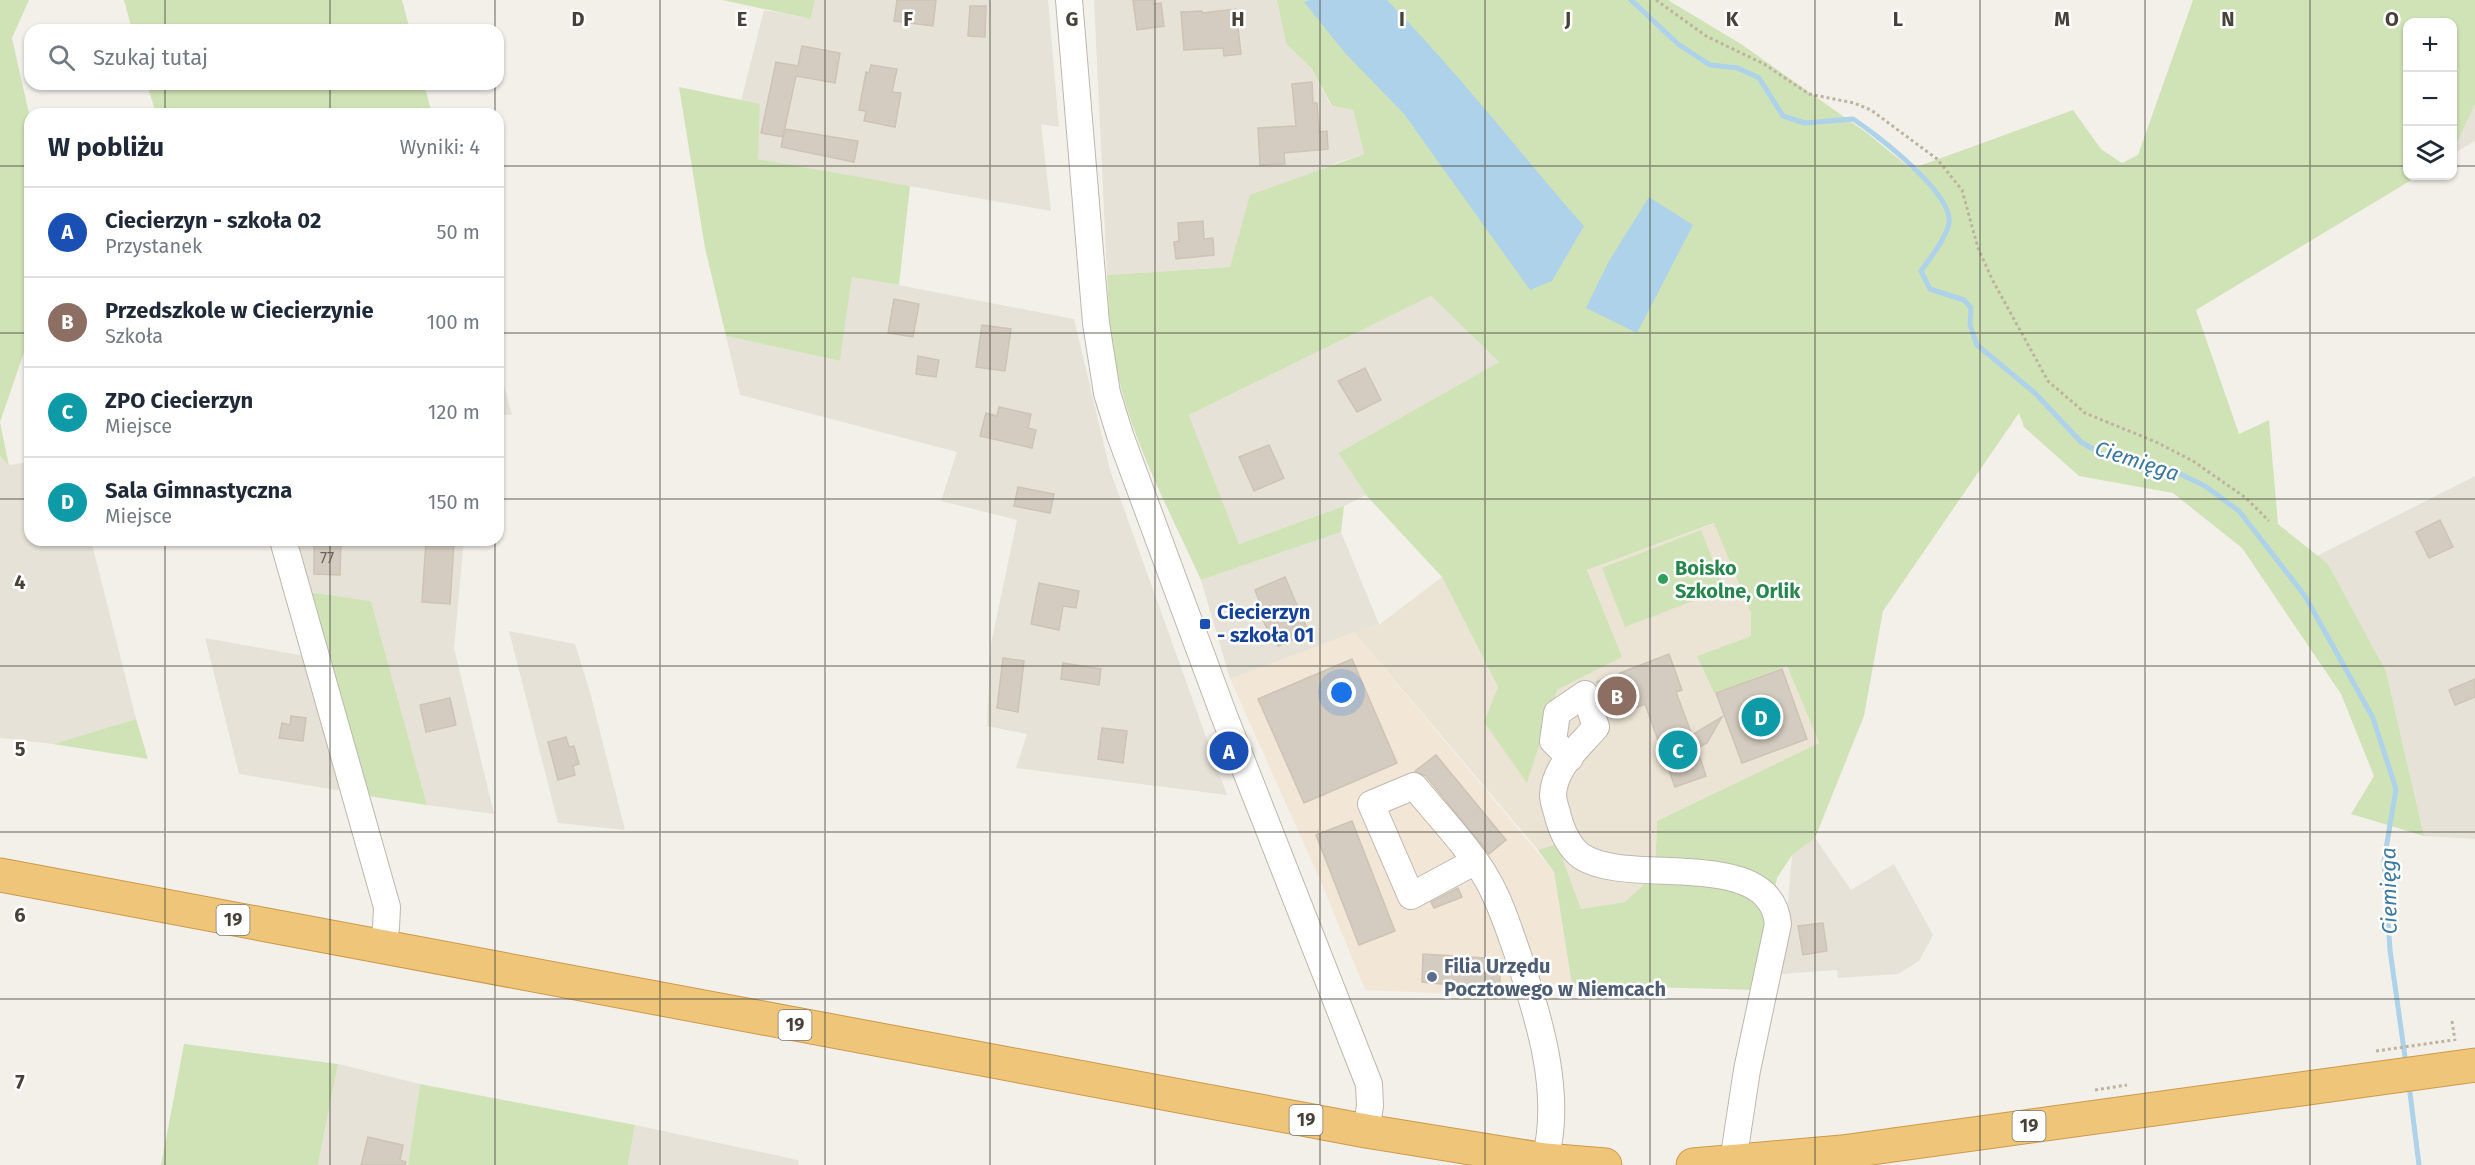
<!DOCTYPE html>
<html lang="pl">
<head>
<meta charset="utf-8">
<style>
  :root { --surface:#fff; --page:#f2f2f3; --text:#1f2937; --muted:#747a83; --line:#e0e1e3; --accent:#ea580c }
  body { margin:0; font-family:"Fira Sans",sans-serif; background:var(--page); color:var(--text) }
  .controls { position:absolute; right:18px; top:18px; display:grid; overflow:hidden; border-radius:12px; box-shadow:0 2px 4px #0004 }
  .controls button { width:54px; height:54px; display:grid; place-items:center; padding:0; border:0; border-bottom:2px solid var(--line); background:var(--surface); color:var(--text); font:30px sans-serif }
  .you { position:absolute; left:1342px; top:693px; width:21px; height:21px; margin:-15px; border:4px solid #fff; border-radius:50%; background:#1a73e8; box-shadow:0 0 0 9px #1a73e833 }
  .badge { display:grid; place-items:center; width:39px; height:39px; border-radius:50%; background:var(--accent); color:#fff; font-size:20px; font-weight:700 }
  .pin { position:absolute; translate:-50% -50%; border:3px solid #fff; box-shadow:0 2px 6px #0006 }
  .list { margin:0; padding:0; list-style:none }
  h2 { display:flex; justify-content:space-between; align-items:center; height:78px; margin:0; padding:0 24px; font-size:26px }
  h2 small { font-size:20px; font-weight:400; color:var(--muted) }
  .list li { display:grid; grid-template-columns:39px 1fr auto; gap:18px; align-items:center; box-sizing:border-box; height:90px; padding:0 24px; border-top:2px solid var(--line) }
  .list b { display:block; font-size:22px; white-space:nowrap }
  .list p { margin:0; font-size:20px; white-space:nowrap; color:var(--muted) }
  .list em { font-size:20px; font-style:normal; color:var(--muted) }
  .icon { flex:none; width:33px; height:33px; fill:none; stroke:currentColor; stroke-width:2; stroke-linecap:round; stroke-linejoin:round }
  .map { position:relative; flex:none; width:2475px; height:1165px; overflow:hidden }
  .search { position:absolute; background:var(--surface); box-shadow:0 2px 4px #0004; left:24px; top:24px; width:480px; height:66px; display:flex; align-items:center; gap:15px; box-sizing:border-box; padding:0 21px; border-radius:18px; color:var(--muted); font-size:22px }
  .panel { position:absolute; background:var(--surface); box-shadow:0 2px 4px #0004; left:24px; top:108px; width:480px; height:438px; border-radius:18px }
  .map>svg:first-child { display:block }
  .residential { fill:#e6e2d8 }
  .commercial { fill:#f2e6d7 }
  .education { fill:#ebe4d5 }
  .green { fill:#d0e3b7 }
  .water { fill:#add2e9 }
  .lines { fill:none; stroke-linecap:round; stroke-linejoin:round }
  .stream { stroke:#add2e9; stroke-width:5 }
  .building { fill:#d4ccc0; stroke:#cec3b4; stroke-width:1.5 }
  .minor-casing { stroke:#beb7ad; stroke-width:28 }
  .highway-casing { stroke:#cd9a4a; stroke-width:35 }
  .path { stroke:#beb3a0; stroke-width:3; stroke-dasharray:3 3; stroke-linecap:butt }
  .minor { stroke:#fff; stroke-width:26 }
  .highway { stroke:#efc579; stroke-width:33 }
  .grid { fill:none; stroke:#464139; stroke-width:1.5; stroke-opacity:0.55 }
  .leisure-dot { fill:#2e9e5b; stroke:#fff; stroke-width:2 }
  .transit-dot { fill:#1a4fb4; stroke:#fff; stroke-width:2 }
  .service-dot { fill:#5c6f8a; stroke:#fff; stroke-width:2 }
  .labels { text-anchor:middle; stroke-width:5; stroke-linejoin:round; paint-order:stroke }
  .number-label { font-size:16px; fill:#6a645b }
  .shield { fill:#fff; stroke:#7e7a74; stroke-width:1.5 }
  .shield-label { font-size:18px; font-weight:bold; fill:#464139 }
  .leisure-label { font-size:20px; font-weight:bold; fill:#27864d; stroke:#fff; text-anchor:start }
  .transit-label { font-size:20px; font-weight:bold; fill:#164399; stroke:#fff; text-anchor:start }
  .service-label { font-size:20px; font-weight:bold; fill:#4e5e75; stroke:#fff; text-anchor:start }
  .water-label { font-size:21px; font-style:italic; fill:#3b78a0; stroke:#fff }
  .grid-label { font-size:20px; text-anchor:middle; font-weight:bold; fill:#464139; stroke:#fff; stroke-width:5; stroke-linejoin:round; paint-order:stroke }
</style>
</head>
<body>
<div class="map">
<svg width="2475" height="1165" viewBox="0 0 2475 1165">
  <rect width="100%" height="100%" fill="#f3f0ea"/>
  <g class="residential">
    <path d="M815 0H1048L1059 127 1041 124 1051 211 757 159 760 105 741 101 764 10 811 19Z"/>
    <path d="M1094 0H1277L1286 44 1311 68 1331 106 1353 110 1364 154 1335 163 1238 243 1230 267 1107 275Z"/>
    <path d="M2475 104V141L2453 154V152Z"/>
    <path d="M852 276 1074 319 1110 470 1227 795 1016 768 1027 734 987 726 991 644 1017 520 941 501 957 452 740 395 726 336 840 361Z"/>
    <path d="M1431 296 1499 362 1338 453 1366 495 1344 506 1239 544 1189 415Z"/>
    <path d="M498 364 512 415 498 414Z"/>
    <path d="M0 456 9 465 30 462V540H91L136 719 53 744 0 738Z"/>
    <path d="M2475 476V839L2424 836 2386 671 2328 564 2317 556Z"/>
    <path d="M1341 532 1379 624 1230 679 1201 580Z"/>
    <path d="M289 540H464L454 648 494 814 427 805 371 601 302 591Z"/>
    <path d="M509 631 575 644 590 692 625 830 558 823Z"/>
    <path d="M205 638 310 657 349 792 239 774Z"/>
    <path d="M1815 838 1851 890 1894 864 1933 935 1919 961 1898 974 1838 978 1837 970 1782 974 1792 855Z"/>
    <path d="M338 1064 420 1084 408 1165H318Z"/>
    <path d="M635 1125 798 1160 799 1165H628Z"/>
  </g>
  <path class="commercial" d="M1354 632 1554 872 1572 985 1509 983 1500 996 1365 990 1322 884 1230 679Z"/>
  <path class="education" d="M1715 523 1751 613V636L1697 656 1714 692 1787 666 1819 743 1657 821 1655 874 1626 902 1581 909 1557 845 1538 850 1354 632 1380 624 1442 577 1498 687 1527 782 1557 690 1621 657 1587 570Z"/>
  <g class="green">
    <path d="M0 0H29L12 38 30 118V335L0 422 9 466 0 456Z"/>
    <path d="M124 0H402L410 30H132Z"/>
    <path d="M722 0H815L811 19Z"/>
    <path d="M1277 0H1668L1741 44 1867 133 1911 169 2073 110 2101 149 2122 163 2138 155 2193 0H2475V104L2453 152 2452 22H2408V176H2418L2196 310 2239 434 2269 420 2278 524 2328 564 2386 671 2424 836 2351 814 2374 776 2341 694 2242 548 2173 493 2079 476 2024 427 2019 413 1883 611 1864 716 1815 838 1792 855 1777 878 1756 990 1572 985 1554 872 1538 850 1557 844 1581 909 1625 902 1655 874 1657 821 1819 743 1787 666 1714 693 1697 656 1751 636V613L1714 523 1587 570 1622 657 1557 690 1555 698 1570 724 1541 740 1527 783 1484 722 1498 687 1442 577 1366 495 1338 453 1499 362 1431 296 1189 415 1239 544 1344 506 1341 532 1201 580C1170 512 1133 444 1117 371 1109 340 1109 306 1107 275L1230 267 1250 195 1364 154 1353 110 1332 106 1311 68 1286 44Z"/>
    <path d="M147 84H424L432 114H156Z"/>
    <path d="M679 87 760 104 758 159 910 186 899 285 852 277 840 361 726 336 705 248Z"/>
    <path d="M1701 530 1724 589 1625 627 1602 568Z"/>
    <path d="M302 591 371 601 427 805 361 795Z"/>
    <path d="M136 719 148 759 53 744Z"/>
    <path d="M184 1044 338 1064 318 1165H161Z"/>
    <path d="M420 1084 635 1125 628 1165H408Z"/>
  </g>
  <g class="water">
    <path d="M1310 0H1387C1457 71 1518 151 1584 226L1552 281 1530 290 1404 114 1345 53 1304 2Z"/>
    <path d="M1649 197 1693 225 1637 333 1586 308 1609 261Z"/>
  </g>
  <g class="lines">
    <g class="stream">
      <path d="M1631 0 1678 44 1710 65 1738 68 1759 78 1783 116 1805 123 1853 119C1876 134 1954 194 1949 223 1947 237 1929 260 1921 271L1930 289 1964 300 1971 308 1970 325 1977 345 2035 393 2081 442 2105 456 2170 469 2205 486 2239 511 2305 596 2373 718 2396 789 2384 861 2390 950 2406 1064"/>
      <path d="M2409 1085 2419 1165"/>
    </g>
  </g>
  <g class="building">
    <path d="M897 0H936L933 26 894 21Z"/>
    <path d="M1133 0H1153L1154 4 1161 3 1164 26 1137 30Z"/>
    <path d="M970 6H986L985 37 968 36Z"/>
    <path d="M1236 9 1241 54 1224 56 1223 48 1184 50 1181 12 1202 11V13Z"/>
    <path d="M802 46 840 53 835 83 796 76 783 137 761 133 776 62 798 66Z"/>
    <path d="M871 65 897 69 892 92 901 93 895 127 864 121 866 111 859 110 866 72 869 73Z"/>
    <path d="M1312 82 1313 103H1317L1319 132 1327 131 1328 149 1284 153 1285 164 1260 165 1258 128 1296 126 1292 84Z"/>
    <path d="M785 129 858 141 854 162 781 147Z"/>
    <path d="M1203 221 1204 239 1213 238 1214 255 1176 259 1174 242 1179 241 1178 223Z"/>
    <path d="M894 299 919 304 913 337 888 333Z"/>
    <path d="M982 325 1011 329 1005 371 976 367Z"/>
    <path d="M918 356 939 360 936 377 916 374Z"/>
    <path d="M1365 368 1381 400 1357 412 1338 381Z"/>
    <path d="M999 407 1031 414 1028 428 1036 430 1032 448 980 436 986 413 997 416Z"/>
    <path d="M1269 445 1284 478 1254 491 1239 457Z"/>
    <path d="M1018 487 1054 494 1050 513 1014 506Z"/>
    <path d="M2440 520 2453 547 2429 558 2416 532Z"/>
    <path d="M314 540 341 543 340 575 314 574Z"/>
    <path d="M426 541 454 543 450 604 422 602Z"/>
    <path d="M1285 577 1309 633 1278 646 1273 634 1270 636 1256 604 1260 603 1255 590Z"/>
    <path d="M1039 583 1079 591 1076 608 1063 606 1059 630 1031 624Z"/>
    <path d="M1669 654 1682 690 1676 692 1692 735 1722 717 1707 743 1697 748 1706 776 1675 787 1645 704 1611 718 1597 682Z"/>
    <path d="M1003 658 1024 661 1018 712 997 708Z"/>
    <path d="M1352 659 1397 763 1304 803 1258 699Z"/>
    <path d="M1063 663 1101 669 1099 685 1061 679Z"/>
    <path d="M1782 669 1807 739 1742 763 1716 693Z"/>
    <path d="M2475 679V697L2455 705 2449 690Z"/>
    <path d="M450 698 456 725 426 732 420 705Z"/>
    <path d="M291 716 306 718 303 741 279 738 282 723 290 725Z"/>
    <path d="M1102 728 1127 731 1123 763 1098 759Z"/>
    <path d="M566 737 569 747 574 746 579 764 573 766 575 775 558 780 548 742Z"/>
    <path d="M1436 755 1506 840 1489 854 1426 776 1415 771Z"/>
    <path d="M1352 821 1395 931 1359 945 1316 835Z"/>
    <path d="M1458 888 1462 897 1434 908 1431 902Z"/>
    <path d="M1823 923 1827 951 1803 955 1798 926Z"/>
    <path d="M1423 954 1500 959V990L1422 982Z"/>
    <path d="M368 1137 403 1145 400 1160 406 1162 405 1165H361Z"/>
  </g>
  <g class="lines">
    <g class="minor-casing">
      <g id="minor">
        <path d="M1069 0 1096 323 1107 393 1120 435 1223 713 1369 1084 1370 1106 1366 1131"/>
        <path d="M283 540 387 907 386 928 381 947"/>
        <path d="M1570 758 1553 741 1557 713 1585 694 1596 727C1579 747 1554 767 1553 795 1553 802 1557 811 1558 817 1562 831 1569 847 1581 856 1627 888 1770 845 1778 924L1747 1070 1733 1162"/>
        <path d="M1474 862 1411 896 1371 804 1414 786C1436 813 1471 850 1487 879 1501 903 1509 930 1518 955 1539 1019 1563 1093 1545 1160"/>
      </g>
    </g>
    <g class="highway-casing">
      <g id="highway">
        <path d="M0 875 1366 1131 1545 1160 1605 1165"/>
        <path d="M1693 1165 1842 1152 2475 1065"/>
      </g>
    </g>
    <g class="path">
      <path d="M1656 0 1706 36 1764 64 1809 94 1854 103 1871 110 1937 159 1962 190 1978 248 1993 281 2048 381 2085 413 2156 442 2193 461 2246 498 2269 521"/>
      <path d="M2452 1021 2455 1041"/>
      <path d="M2376 1051 2453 1040"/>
      <path d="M2095 1090 2127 1085"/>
    </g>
    <use href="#minor" class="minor"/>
    <use href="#highway" class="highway"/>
  </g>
  <path class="grid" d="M165 0V30M330 0V30M495 0V30M660 0V1165M825 0V1165M990 0V1165M1155 0V1165M1320 0V1165M1485 0V1165M1650 0V1165M1815 0V1165M1980 0V1165M2145 0V1165M2310 0V1165M165 84V114M330 84V114M495 84V114M0 166H30M498 166H2408M2452 166H2475M0 333H30M498 333H2475M0 499H30M498 499H2475M165 540V1165M330 540V1165M495 540V1165M0 666H2475M0 832H2475M0 999H2475"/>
  <circle class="leisure-dot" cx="1663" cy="579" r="6"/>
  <rect class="transit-dot" x="1199" y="618" width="12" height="12" rx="3"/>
  <circle class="service-dot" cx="1432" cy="977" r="6"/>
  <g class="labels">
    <g class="number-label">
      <text x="327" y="564">77</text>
    </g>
    <g class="shield">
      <rect x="216.5" y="905" width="33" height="30" rx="4.5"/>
      <rect x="778.5" y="1010" width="33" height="30" rx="4.5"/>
      <rect x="1289.5" y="1105" width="33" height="30" rx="4.5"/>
      <rect x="2012.5" y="1111" width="33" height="30" rx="4.5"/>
    </g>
    <g class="shield-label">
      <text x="233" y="926">19</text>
      <text x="795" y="1031">19</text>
      <text x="1306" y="1126">19</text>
      <text x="2029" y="1132">19</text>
    </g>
    <g class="leisure-label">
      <text x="1675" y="575">Boisko<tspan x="1675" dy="23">Szkolne, Orlik</tspan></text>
    </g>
    <g class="transit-label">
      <text x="1217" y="619">Ciecierzyn<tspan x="1217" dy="23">- szkoła 01</tspan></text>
    </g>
    <g class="service-label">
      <text x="1444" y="973">Filia Urzędu<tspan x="1444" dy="23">Pocztowego w Niemcach</tspan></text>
    </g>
    <g class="water-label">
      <text transform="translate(2137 461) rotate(18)" y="7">Ciemięga</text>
      <text transform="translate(2389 891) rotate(-91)" y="7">Ciemięga</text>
    </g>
  </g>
  <g class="grid-label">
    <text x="578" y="26">D</text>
    <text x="742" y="26">E</text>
    <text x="908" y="26">F</text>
    <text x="1072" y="26">G</text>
    <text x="1238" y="26">H</text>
    <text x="1402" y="26">I</text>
    <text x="1568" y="26">J</text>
    <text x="1732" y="26">K</text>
    <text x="1898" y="26">L</text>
    <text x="2062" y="26">M</text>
    <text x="2228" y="26">N</text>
    <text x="2392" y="26">O</text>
    <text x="20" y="589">4</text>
    <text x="20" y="756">5</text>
    <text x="20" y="922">6</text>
    <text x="20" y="1089">7</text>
  </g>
</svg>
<div class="controls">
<button>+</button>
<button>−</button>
<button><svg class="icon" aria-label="layers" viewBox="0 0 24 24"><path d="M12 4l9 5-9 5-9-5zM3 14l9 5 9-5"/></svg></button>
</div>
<div class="you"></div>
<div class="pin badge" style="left:1229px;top:751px;background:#1a4fb4">A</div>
<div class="pin badge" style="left:1617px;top:696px;background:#8d6e63">B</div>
<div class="pin badge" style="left:1678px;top:750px;background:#0f9aa8">C</div>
<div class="pin badge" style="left:1761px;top:717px;background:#0f9aa8">D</div>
<div class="search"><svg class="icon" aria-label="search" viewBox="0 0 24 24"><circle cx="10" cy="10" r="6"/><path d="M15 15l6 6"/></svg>Szukaj tutaj</div>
<section class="panel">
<h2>W pobliżu<small>Wyniki: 4</small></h2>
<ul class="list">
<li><span class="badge" style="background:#1a4fb4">A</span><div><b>Ciecierzyn - szkoła 02</b><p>Przystanek</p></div><em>50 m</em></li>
<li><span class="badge" style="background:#8d6e63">B</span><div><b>Przedszkole w Ciecierzynie</b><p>Szkoła</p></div><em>100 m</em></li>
<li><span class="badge" style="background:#0f9aa8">C</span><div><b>ZPO Ciecierzyn</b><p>Miejsce</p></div><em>120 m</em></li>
<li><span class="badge" style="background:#0f9aa8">D</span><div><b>Sala Gimnastyczna</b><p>Miejsce</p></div><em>150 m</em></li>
</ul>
</section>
</div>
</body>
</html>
